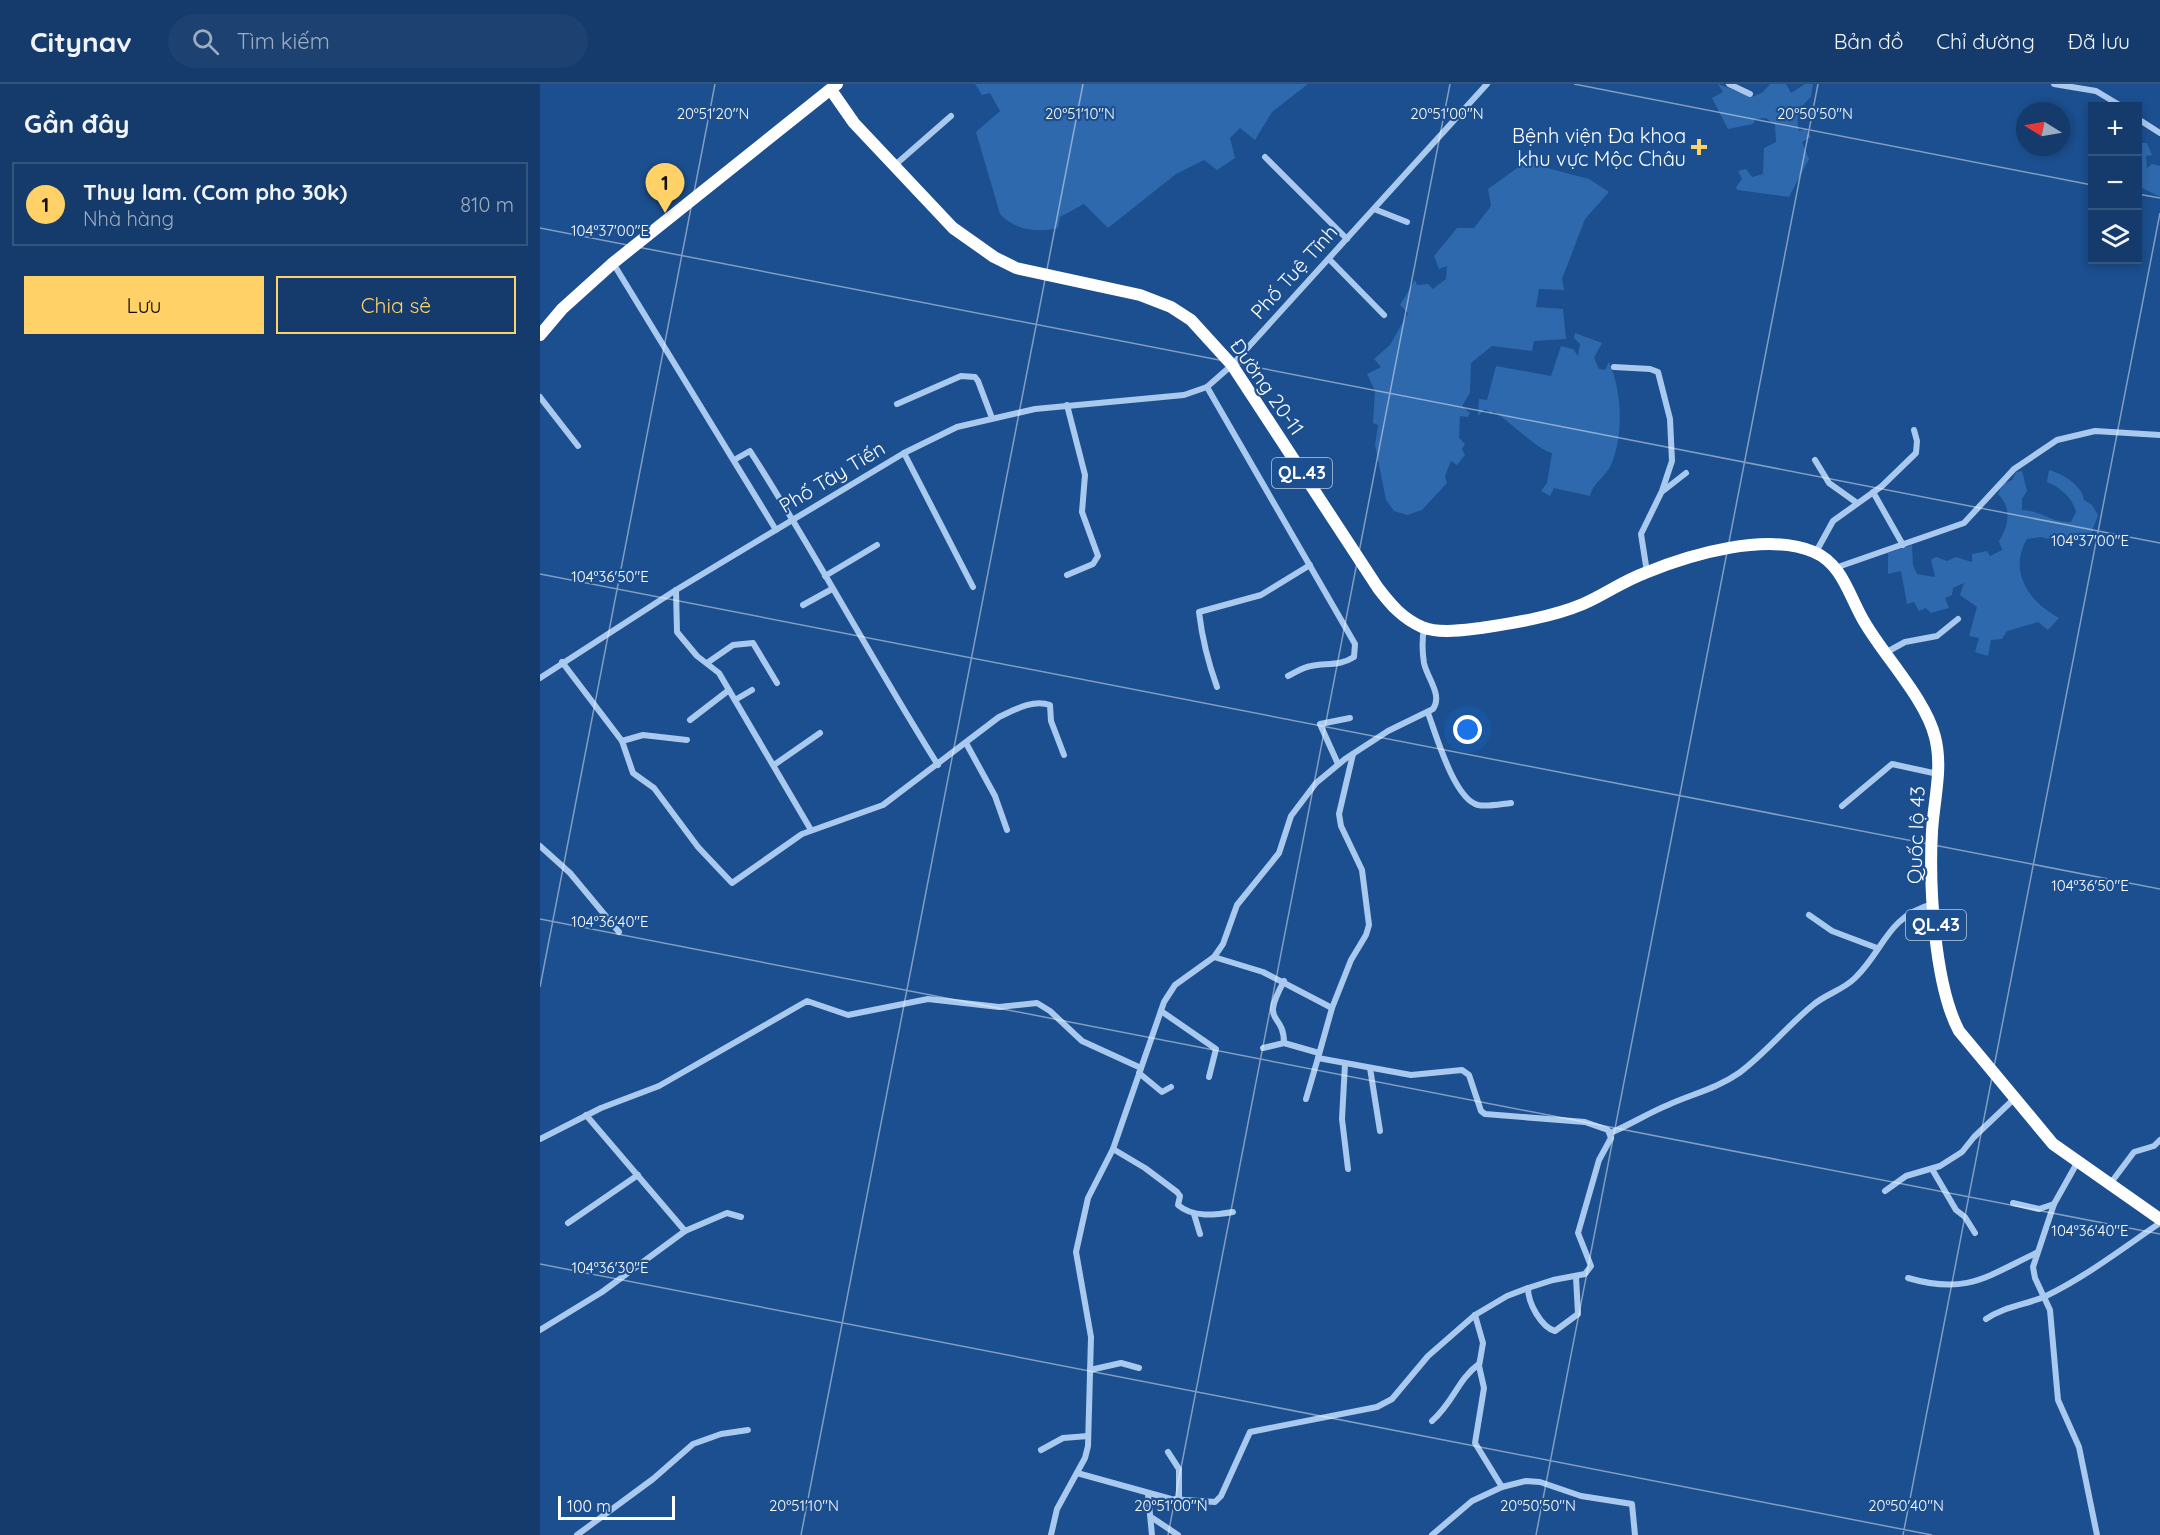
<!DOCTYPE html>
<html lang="vi">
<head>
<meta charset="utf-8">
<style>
  :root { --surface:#143b6b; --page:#1d4271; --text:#f1f3f6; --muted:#9dadc1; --line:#33557e; --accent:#ffd166 }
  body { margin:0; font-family:Quicksand,sans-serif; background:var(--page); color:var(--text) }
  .controls { position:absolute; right:18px; top:18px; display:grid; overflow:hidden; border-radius:0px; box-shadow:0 3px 9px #0003 }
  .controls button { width:54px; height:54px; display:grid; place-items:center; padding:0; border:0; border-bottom:2px solid var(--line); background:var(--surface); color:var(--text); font:30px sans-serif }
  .compass { position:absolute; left:1476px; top:18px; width:54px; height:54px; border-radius:50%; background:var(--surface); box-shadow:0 3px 9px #0003; rotate:281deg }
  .scale { position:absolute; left:18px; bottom:15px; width:117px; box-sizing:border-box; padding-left:6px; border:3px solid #fff; border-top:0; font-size:16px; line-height:21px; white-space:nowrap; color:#fff; -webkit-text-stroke:4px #1b4f8f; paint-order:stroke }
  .you { position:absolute; left:928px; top:646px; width:21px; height:21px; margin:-15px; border:4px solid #fff; border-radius:50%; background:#1a73e8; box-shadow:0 0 0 9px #1a73e833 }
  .badge { display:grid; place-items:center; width:39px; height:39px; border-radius:50%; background:var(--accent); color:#111; font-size:20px; font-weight:700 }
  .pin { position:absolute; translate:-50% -50px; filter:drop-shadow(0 2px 3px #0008) }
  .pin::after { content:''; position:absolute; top:32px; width:21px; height:18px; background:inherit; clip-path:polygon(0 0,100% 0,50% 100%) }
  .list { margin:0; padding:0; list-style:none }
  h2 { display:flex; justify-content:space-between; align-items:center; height:78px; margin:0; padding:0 24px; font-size:26px }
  h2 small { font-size:20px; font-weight:400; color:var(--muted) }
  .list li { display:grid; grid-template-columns:39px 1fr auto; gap:18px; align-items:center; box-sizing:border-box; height:84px; margin:0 12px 12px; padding:0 12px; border:2px solid var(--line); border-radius:0px }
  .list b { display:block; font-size:22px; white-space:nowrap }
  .list p { margin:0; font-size:20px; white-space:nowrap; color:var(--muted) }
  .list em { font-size:20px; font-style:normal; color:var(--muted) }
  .actions { display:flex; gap:12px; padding:18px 24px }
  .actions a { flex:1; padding:14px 0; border:2px solid var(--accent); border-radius:0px; text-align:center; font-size:21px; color:var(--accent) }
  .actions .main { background:var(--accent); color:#111 }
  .icon { flex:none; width:33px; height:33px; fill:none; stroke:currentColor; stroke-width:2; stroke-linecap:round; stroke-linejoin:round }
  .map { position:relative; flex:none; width:1620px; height:1451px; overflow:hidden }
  header { display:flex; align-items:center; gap:36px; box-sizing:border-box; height:84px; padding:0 30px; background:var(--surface); border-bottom:2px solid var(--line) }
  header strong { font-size:28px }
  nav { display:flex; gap:33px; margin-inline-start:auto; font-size:21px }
  .search { width:420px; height:54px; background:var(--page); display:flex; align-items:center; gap:15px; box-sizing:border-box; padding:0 21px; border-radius:33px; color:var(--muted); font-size:22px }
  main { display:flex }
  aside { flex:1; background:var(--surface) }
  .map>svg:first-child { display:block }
  .green { fill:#2e69ad }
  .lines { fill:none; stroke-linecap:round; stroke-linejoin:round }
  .street { stroke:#a9c9ee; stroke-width:6 }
  .highway { stroke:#fff; stroke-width:12 }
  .ticks { fill:none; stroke:#fff; stroke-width:1.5; stroke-opacity:0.45 }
  .poi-dot { fill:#ffd166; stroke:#1b4f8f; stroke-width:2 }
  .labels { text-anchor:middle; stroke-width:4.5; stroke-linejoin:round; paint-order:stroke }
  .shield { fill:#1b4f8f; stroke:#bbcadd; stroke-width:1.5 }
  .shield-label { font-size:18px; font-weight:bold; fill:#fff }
  .poi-label { font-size:20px; fill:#fff; stroke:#1b4f8f; text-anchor:end }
  .street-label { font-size:20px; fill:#fff; stroke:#1b4f8f }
  .ticks-label { font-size:15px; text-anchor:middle; fill:#fff; stroke:#1b4f8f; stroke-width:4.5; stroke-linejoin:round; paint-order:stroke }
</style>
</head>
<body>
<header>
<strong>Citynav</strong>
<div class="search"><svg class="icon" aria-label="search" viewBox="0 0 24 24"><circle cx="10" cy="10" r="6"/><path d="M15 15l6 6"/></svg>Tìm kiếm</div>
<nav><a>Bản đồ</a><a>Chỉ đường</a><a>Đã lưu</a></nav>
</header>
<main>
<aside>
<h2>Gần đây<small></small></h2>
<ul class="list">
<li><span class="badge">1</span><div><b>Thuy lam. (Com pho 30k)</b><p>Nhà hàng</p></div><em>810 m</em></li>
</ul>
<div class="actions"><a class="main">Lưu</a><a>Chia sẻ</a></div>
</aside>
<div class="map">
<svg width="1620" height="1451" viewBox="0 0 1620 1451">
  <rect width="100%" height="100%" fill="#1b4f8f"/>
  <g class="green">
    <path d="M435 0H768L732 28 715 56 700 44 690 54 695 74 677 86 664 76 636 90 568 144 544 120 520 133 518 144C499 149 474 146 460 130L436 48 460 27 450 9 442 11Z"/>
    <path d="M1178 0 1211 13 1222 9 1230 0H1246L1251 9 1265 0H1273L1271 13C1259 24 1255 30 1259 47L1266 45 1271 53 1262 58 1269 75 1249 113 1197 106 1196 103 1202 95 1198 87 1206 85 1212 93 1223 90 1224 64 1236 58 1235 41 1226 34 1215 35 1213 40 1188 45 1172 14 1183 8Z"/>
    <path d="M1598 59H1607L1612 71 1606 72 1607 84 1612 80 1620 82V113L1602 104 1598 90Z"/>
    <path d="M990 75 996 81 1049 95 1069 108 1045 135 1022 195 1024 206 999 205 996 223 1023 225 1026 255 994 257 992 267 952 262 931 279 930 309 922 322 930 329 928 333 920 332 919 354 925 360 922 365 925 371 917 381 911 377 905 392 907 399 882 426 867 431 854 427 846 416 835 361 838 341 833 339 835 307 827 290 841 283 834 275 850 261 868 229 860 221 875 196 877 201 888 200 893 205 906 195 907 182 899 185 894 172 917 144H934L951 122 948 105Z"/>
    <path d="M1035 249 1062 259 1054 274 1059 285 1065 286 1069 278C1082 307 1084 351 1071 381 1066 392 1052 400 1050 412L1014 404 1010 412 1001 407 1007 399 1012 369C996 365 971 338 953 327L952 330 945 325 938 332 939 315 947 316 956 282 1011 292 1021 262 1033 265 1038 272 1040 260 1034 254Z"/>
    <path d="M1509 386C1523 390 1542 401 1544 416L1552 421 1558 431 1551 450 1541 454 1532 453 1517 457 1501 453 1487 455C1468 488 1489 518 1519 534L1508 546 1498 538 1467 547 1462 555 1451 556 1448 572 1435 568 1439 554 1429 552 1437 523 1420 511 1424 499 1413 504 1412 511 1405 514 1409 524 1391 529 1386 524 1379 527 1374 518 1367 520 1361 487 1348 490V469L1372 461 1373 481 1377 490 1395 493 1391 476 1396 473 1407 477 1416 473 1432 478V470L1447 467 1450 472 1462 466 1459 457C1469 442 1472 423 1458 410L1463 400 1472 396 1476 388 1482 387 1487 407 1482 415V426C1504 427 1509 439 1531 438L1536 428C1532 413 1521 404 1507 398Z"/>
  </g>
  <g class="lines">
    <g class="street">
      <path d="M1189 0 1210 10"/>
      <path d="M1514 0 1556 7 1581 22"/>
      <path d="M1598 35 1620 49"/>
      <path d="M725 73 807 155"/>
      <path d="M355 81 411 32"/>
      <path d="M834 125 867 138"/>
      <path d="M789 175 844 231"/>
      <path d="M73 179 236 446"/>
      <path d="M1074 283 1110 285 1118 288 1130 335 1132 377 1122 407 1101 450 1107 488"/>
      <path d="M667 303 815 560 814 573C800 582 787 579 771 582 763 583 756 588 748 592"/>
      <path d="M0 313 38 362"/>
      <path d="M357 320 421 292 435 293 438 297 452 334"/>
      <path d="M527 321 545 391 542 428 558 472 553 480 527 491"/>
      <path d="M364 369 433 503"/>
      <path d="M194 376 210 367C276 470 333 578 398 681"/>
      <path d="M1275 376 1289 399 1317 419"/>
      <path d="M1123 407 1146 389"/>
      <path d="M1333 408 1363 461"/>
      <path d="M1276 468 1293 437 1342 402 1376 369 1377 357 1374 346"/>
      <path d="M1295 484 1424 439 1474 385 1517 356 1555 347 1620 351"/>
      <path d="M285 492 337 461"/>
      <path d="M136 506 137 548 157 572 179 589 271 746"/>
      <path d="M263 521 292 505"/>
      <path d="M1345 569 1365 558 1397 552 1418 535"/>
      <path d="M22 578 82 657 93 689 114 704 158 763 192 799 262 750 343 721 459 633C474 626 493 615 510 621L511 637 524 671"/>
      <path d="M167 579 193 561 213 559 237 599"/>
      <path d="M0 594 136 506 364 369 417 343 495 325 644 311 667 303 692 281 947 0"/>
      <path d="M677 603C668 578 662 554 659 528L721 511 770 481"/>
      <path d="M195 616 212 606"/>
      <path d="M888 629C896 650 914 715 938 721 948 723 961 720 971 719"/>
      <path d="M150 636 189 606"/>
      <path d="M82 657 103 651 147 656"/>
      <path d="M426 659 455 712 467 746"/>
      <path d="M798 680 780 640 810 634"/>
      <path d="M234 681 280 649"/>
      <path d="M1302 722 1352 680 1398 690"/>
      <path d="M0 762 30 789 79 848"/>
      <path d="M1269 831 1292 847 1337 864"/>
      <path d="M674 873 723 888 792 924"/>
      <path d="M621 927 676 965 669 993"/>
      <path d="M744 959C744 926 719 943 744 897"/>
      <path d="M723 964 744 959 779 969"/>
      <path d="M805 980 802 1035 808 1085"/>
      <path d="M830 984 840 1047"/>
      <path d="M599 989 622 1008 631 1003"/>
      <path d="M766 1015 778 974"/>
      <path d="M1070 1049C1090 1041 1108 1029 1128 1021 1152 1010 1176 1005 1199 989 1226 969 1247 942 1273 921 1286 910 1303 906 1315 894 1345 865 1346 833 1393 820"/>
      <path d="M0 1055 61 1024 119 1002 267 917 308 931 388 915 459 923 497 919 510 927 542 957 601 984"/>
      <path d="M573 1065 605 1084 637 1108 640 1112 638 1121C653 1134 675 1131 693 1128"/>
      <path d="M1537 1079 1514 1120 1493 1183 1495 1194 1510 1226 1518 1316 1539 1363 1557 1451"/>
      <path d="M1392 1085 1416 1126 1425 1133 1435 1149"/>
      <path d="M1570 1100 1594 1068 1614 1062 1620 1056"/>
      <path d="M1345 1107 1366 1092 1400 1082 1422 1068 1434 1053 1475 1014"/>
      <path d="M1473 1119 1499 1125 1514 1120"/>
      <path d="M654 1130 660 1150"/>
      <path d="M28 1139 98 1091"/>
      <path d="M145 1147 187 1129 201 1133"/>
      <path d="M1368 1194C1426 1211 1446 1193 1496 1169"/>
      <path d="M988 1204C988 1219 1001 1243 1015 1247L1038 1230 1036 1193"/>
      <path d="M935 1231 943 1259 939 1282 944 1304 935 1359 962 1403"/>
      <path d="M1446 1235C1465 1222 1486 1221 1506 1212 1547 1192 1583 1164 1620 1139"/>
      <path d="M0 1246 62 1208 145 1147 46 1031"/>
      <path d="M550 1286 581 1279 599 1284"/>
      <path d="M892 1337C914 1318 917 1296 939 1280"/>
      <path d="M501 1366 523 1354 548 1352"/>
      <path d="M628 1368 639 1385V1416"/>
      <path d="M537 1389 631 1415 675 1418 681 1412 710 1348 837 1323 852 1315 888 1272 935 1231 967 1212 988 1204 1013 1196 1045 1190 1051 1182 1038 1149 1059 1076 1071 1054 1068 1046 1045 1038 945 1030 941 1027 929 991 922 986 871 991 778 974 792 924 811 876 826 851 829 841 822 786 801 742 799 730 813 670"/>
      <path d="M608 1410 612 1451"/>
      <path d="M611 1433 638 1451"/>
      <path d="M37 1451 113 1395 153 1360 181 1350 208 1346"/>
      <path d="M511 1451 517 1425 545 1374 548 1362 551 1253 536 1168 548 1114 573 1065 624 918 635 901 674 873 683 860 697 821 739 769 751 732 776 699 805 675 848 647 893 625C903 611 887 594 884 579 882 567 882 556 884 544"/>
      <path d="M892 1451 932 1417 962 1403 986 1397 1000 1398 1041 1412 1092 1420 1095 1451"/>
    </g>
    <g class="highway">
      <path d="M291 6 314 39 413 144 454 173 476 184 600 211 631 223 651 236 692 281 838 504C851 521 862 534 882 543 899 550 923 546 941 544 974 539 1012 533 1043 520 1064 511 1083 497 1105 489 1151 470 1227 448 1274 468 1303 480 1310 515 1325 539 1345 573 1386 616 1395 653 1403 684 1394 715 1392 747 1389 800 1394 900 1419 947L1513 1060 1620 1135"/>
      <path d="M0 251 22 225 73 179 297 0"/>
    </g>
  </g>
  <path class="ticks" d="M1034 0 1552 101M1598 110 1620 114M0 144 1620 459M0 490 1620 805M0 835 1620 1150M0 903 175 0M0 1180 1392 1451M261 1451 543 0M628 1451 910 0M996 1451 1278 0M1363 1451 1620 129"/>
  <path class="poi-dot" d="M1156 54h6v6h6v6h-6v6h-6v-6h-6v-6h6z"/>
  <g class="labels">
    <g class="shield">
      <rect x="732" y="374" width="60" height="30" rx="4.5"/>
      <rect x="1366" y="826" width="60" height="30" rx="4.5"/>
    </g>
    <g class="shield-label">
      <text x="762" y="395">QL.43</text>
      <text x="1396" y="847">QL.43</text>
    </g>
    <g class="poi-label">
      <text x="1146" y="59">Bệnh viện Đa khoa<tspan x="1146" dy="23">khu vực Mộc Châu</tspan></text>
    </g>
    <g class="street-label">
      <text transform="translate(754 188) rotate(-48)" y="7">Phố Tuệ Tĩnh</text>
      <text transform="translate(727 303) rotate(55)" y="7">Đường 20-11</text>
      <text transform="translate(292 393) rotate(-31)" y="7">Phố Tây Tiến</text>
      <text transform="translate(1376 751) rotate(-88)" y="7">Quốc lộ 43</text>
    </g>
  </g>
  <g class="ticks-label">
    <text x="173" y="35">20°51'20"N</text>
    <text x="540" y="35">20°51'10"N</text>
    <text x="907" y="35">20°51'00"N</text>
    <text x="1275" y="35">20°50'50"N</text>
    <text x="70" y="152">104°37'00"E</text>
    <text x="1550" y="462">104°37'00"E</text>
    <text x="70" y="498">104°36'50"E</text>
    <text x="1550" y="807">104°36'50"E</text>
    <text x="70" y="843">104°36'40"E</text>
    <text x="1550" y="1152">104°36'40"E</text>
    <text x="70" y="1189">104°36'30"E</text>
    <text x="264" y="1427">20°51'10"N</text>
    <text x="631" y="1427">20°51'00"N</text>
    <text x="998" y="1427">20°50'50"N</text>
    <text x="1366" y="1427">20°50'40"N</text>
  </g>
</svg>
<div class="controls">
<button>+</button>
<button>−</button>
<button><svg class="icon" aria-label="layers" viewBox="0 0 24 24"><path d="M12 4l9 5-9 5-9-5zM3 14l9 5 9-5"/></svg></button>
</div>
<svg class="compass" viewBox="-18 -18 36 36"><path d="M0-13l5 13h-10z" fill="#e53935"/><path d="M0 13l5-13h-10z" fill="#9dadc1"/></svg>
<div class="scale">100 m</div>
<div class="you"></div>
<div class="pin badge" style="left:125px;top:129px">1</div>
</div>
</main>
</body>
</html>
